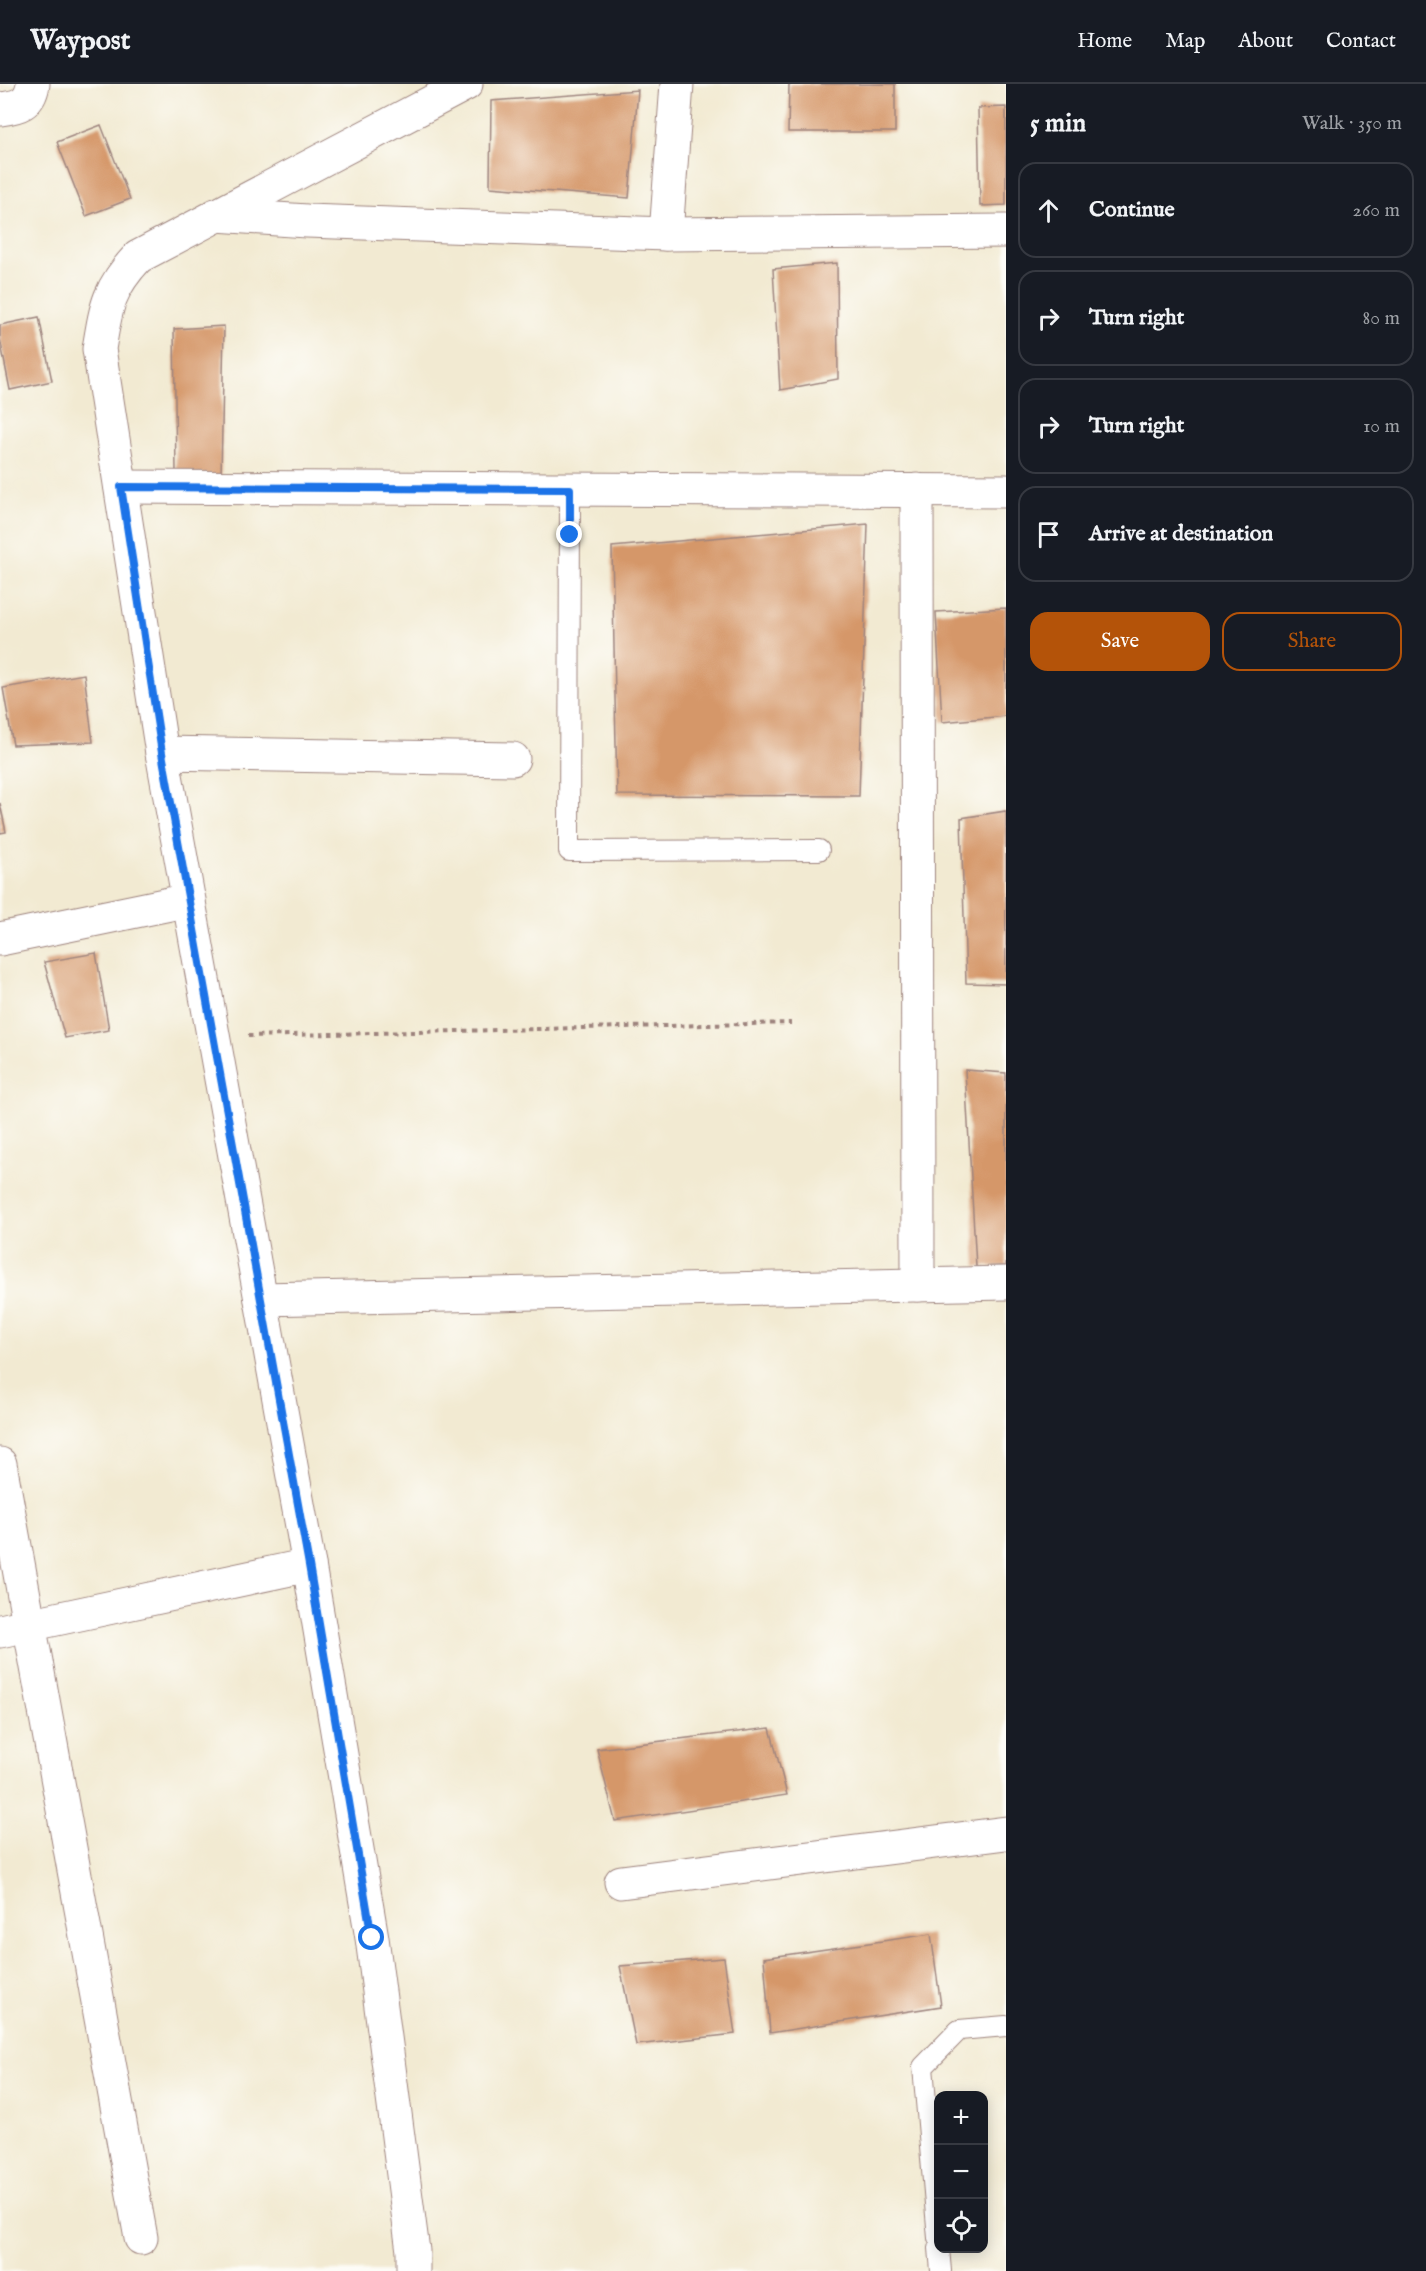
<!DOCTYPE html>
<html lang="en">
<head>
<meta charset="utf-8">
<style>
  :root { --surface:#171b24; --page:#20242c; --text:#f1f3f6; --muted:#9ea1a6; --line:#363941; --accent:#b45309 }
  body { margin:0; font-family:"IM FELL English",serif; background:var(--page); color:var(--text) }
  .controls { position:absolute; right:18px; bottom:18px; display:grid; overflow:hidden; border-radius:12px; box-shadow:0 3px 15px #0003 }
  .controls button { width:54px; height:54px; display:grid; place-items:center; padding:0; border:0; border-bottom:2px solid var(--line); background:var(--surface); color:var(--text); font:30px sans-serif }
  .stop { position:absolute; width:18px; height:18px; margin:-14px; border:4px solid #1a73e8; border-radius:50%; background:#fff }
  .stop.end { background:#1a73e8; border-color:#fff; box-shadow:0 2px 6px #0008 }
  .list { margin:0; padding:0; list-style:none }
  h2 { display:flex; justify-content:space-between; align-items:center; height:78px; margin:0; padding:0 24px; font-size:26px }
  h2 small { font-size:20px; font-weight:400; color:var(--muted) }
  .list li { display:grid; grid-template-columns:39px 1fr auto; gap:18px; align-items:center; box-sizing:border-box; height:96px; margin:0 12px 12px; padding:0 12px; border:2px solid var(--line); border-radius:18px }
  .list b { display:block; font-size:22px; white-space:nowrap }
  .list em { font-size:20px; font-style:normal; color:var(--muted) }
  .actions { display:flex; gap:12px; padding:18px 24px }
  .actions a { flex:1; padding:14px 0; border:2px solid var(--accent); border-radius:18px; text-align:center; font-size:21px; color:var(--accent) }
  .actions .main { background:var(--accent); color:#fff }
  .icon { flex:none; width:33px; height:33px; fill:none; stroke:currentColor; stroke-width:2; stroke-linecap:round; stroke-linejoin:round }
  .map { position:relative; flex:none; width:1006px; height:2187px; overflow:hidden }
  header { display:flex; align-items:center; gap:36px; box-sizing:border-box; height:84px; padding:0 30px; background:var(--surface); border-bottom:2px solid var(--line) }
  header strong { font-size:28px }
  nav { display:flex; gap:33px; margin-inline-start:auto; font-size:21px }
  main { display:flex }
  aside { flex:1; background:var(--surface) }
  .map>svg:first-child { display:block }
  .building { fill:#d59769 }
  .lines { fill:none; stroke-linecap:round; stroke-linejoin:round }
  .service-casing { stroke:#9e847e; stroke-width:22 }
  .minor-casing { stroke:#9e847e; stroke-width:35 }
  .path { stroke:#9e847e; stroke-width:4; stroke-dasharray:4.5 4.5; stroke-linecap:butt }
  .service { stroke:#fff; stroke-width:20 }
  .minor { stroke:#fff; stroke-width:33 }
  .route { stroke:#1a73e8; stroke-width:8 }
</style>
</head>
<body>
<header>
<strong>Waypost</strong>
<nav><a>Home</a><a>Map</a><a>About</a><a>Contact</a></nav>
</header>
<main>
<div class="map">
<svg width="1006" height="2187" viewBox="0 0 1006 2187">
  <rect width="100%" height="100%" fill="#fdfcf7"/>
  <filter id="ink" filterUnits="userSpaceOnUse"><feTurbulence type="fractalNoise" baseFrequency=".0167" numOctaves="2"/><feDisplacementMap in="SourceGraphic" scale="12" xChannelSelector="R" yChannelSelector="G"/><feConvolveMatrix kernelMatrix="1 2 1 2 8 2 1 2 1" color-interpolation-filters="sRGB"/></filter>
  <filter id="wash" filterUnits="userSpaceOnUse"><feTurbulence type="fractalNoise" baseFrequency=".008" numOctaves="4" result="noise"/><feDisplacementMap in="SourceGraphic" scale="24" xChannelSelector="R" yChannelSelector="G"/><feGaussianBlur stdDeviation="1.35" result="paint"/><feColorMatrix in="noise" values="0 0 0 0 0 0 0 0 0 0 0 0 0 0 0 0 0 1.4 0 .05"/><feComposite in="paint" operator="in"/></filter>
  <g filter="url(#wash)">
    <rect width="100%" height="100%" fill="#f2ead2"/>
    <g id="blocks">
      <g class="building">
        <path d="M789 0H895V48H788Z"/>
        <path d="M638 6 629 114 490 103 491 17Z"/>
        <path d="M1006 23V121L980 122 978 24Z"/>
        <path d="M101 41 130 115 86 132 57 58Z"/>
        <path d="M837 179 838 295 780 306 773 185Z"/>
        <path d="M39 233 52 297 10 306 0 255V241Z"/>
        <path d="M224 242 221 392 176 388 174 245Z"/>
        <path d="M868 440 859 712 617 711 612 463Z"/>
        <path d="M1006 524V632L942 638 936 528Z"/>
        <path d="M84 590 93 658 13 661 3 604Z"/>
        <path d="M0 719 6 748 0 749Z"/>
        <path d="M1006 727V900L966 899 961 734Z"/>
        <path d="M96 869 109 946 65 954 44 878Z"/>
        <path d="M965 986 1006 989V1182L976 1183Z"/>
        <path d="M770 1644 787 1711 615 1737 597 1665Z"/>
        <path d="M931 1850 941 1922 770 1949 764 1874Z"/>
        <path d="M724 1874 735 1950 636 1961 620 1882Z"/>
      </g>
    </g>
  </g>
  <g filter="url(#ink)">
    <use href="#blocks" fill-opacity="0" stroke="#9e847e" stroke-width="1.5"/>
    <g class="lines">
      <g class="service-casing">
        <g id="service">
          <path d="M570 405 569 767 819 766"/>
          <path d="M938 2154 923 1983 959 1946 1006 1942"/>
          <path d="M939 2164 941 2187"/>
        </g>
      </g>
      <g class="minor-casing">
        <g id="minor">
          <path d="M0 25C18 23 30 20 33 0"/>
          <path d="M216 131 307 137 666 150 1006 147"/>
          <path d="M666 150 677 0"/>
          <path d="M121 403 1006 407"/>
          <path d="M917 406 918 1201"/>
          <path d="M162 669 513 675"/>
          <path d="M0 855 189 816"/>
          <path d="M261 1215 1006 1199"/>
          <path d="M0 1380 141 2154"/>
          <path d="M0 1547 309 1481"/>
          <path d="M621 1798 1006 1749"/>
          <path d="M413 2187V2167L372 1854 309 1481 162 669 99 265C106 223 108 205 138 173L466 0"/>
        </g>
      </g>
      <path class="path" d="M248 952 791 939"/>
      <use href="#service" class="service"/>
      <use href="#minor" class="minor"/>
    </g>
  </g>
  <g class="lines" filter="url(#ink)">
    <path class="route" d="M372 1854 309 1481 162 669 121 403 570 405V451"/>
  </g>
</svg>
<div class="controls">
<button>+</button>
<button>−</button>
<button><svg class="icon" aria-label="locate" viewBox="0 0 24 24"><circle cx="12" cy="12" r="6"/><path d="M12 2v4M12 18v4M2 12h4M18 12h4"/></svg></button>
</div>
<div class="stop" style="left:372px;top:1854px"></div>
<div class="stop end" style="left:570px;top:451px"></div>
</div>
<aside>
<h2>5 min<small>Walk · 350 m</small></h2>
<ul class="list">
<li><svg class="icon" aria-label="ahead" viewBox="0 0 24 24"><path d="M12 20V5M6 11l6-6 6 6"/></svg><div><b>Continue</b></div><em>260 m</em></li>
<li><svg class="icon" aria-label="right" viewBox="0 0 24 24"><path d="M7 20v-9h11M14 6l5 5-5 5"/></svg><div><b>Turn right</b></div><em>80 m</em></li>
<li><svg class="icon" aria-label="right" viewBox="0 0 24 24"><path d="M7 20v-9h11M14 6l5 5-5 5"/></svg><div><b>Turn right</b></div><em>10 m</em></li>
<li><svg class="icon" aria-label="arrive" viewBox="0 0 24 24"><path d="M6 21V4h12l-3 4 3 4H6"/></svg><div><b>Arrive at destination</b></div></li>
</ul>
<div class="actions"><a class="main">Save</a><a>Share</a></div>
</aside>
</main>
</body>
</html>
